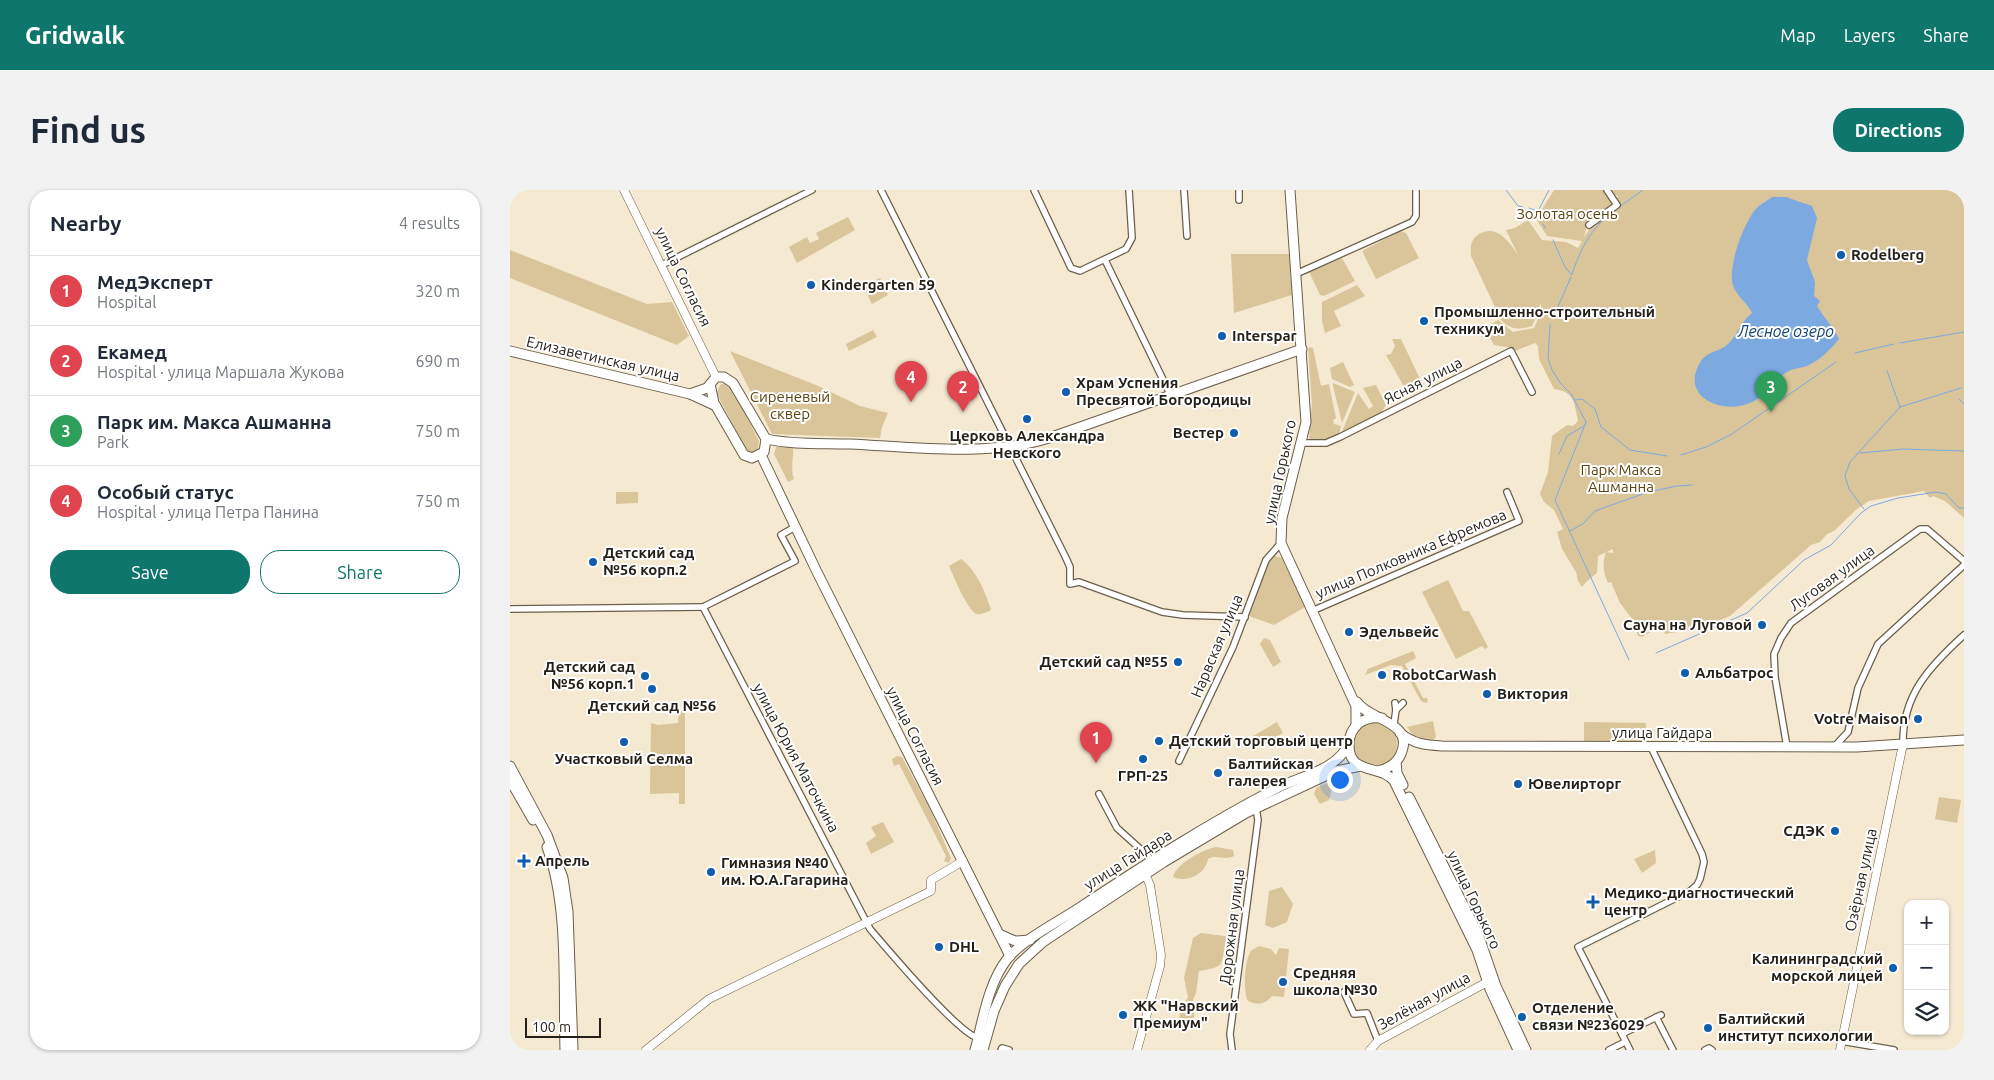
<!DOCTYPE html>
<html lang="en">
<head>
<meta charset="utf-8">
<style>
  :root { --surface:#fff; --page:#f2f2f3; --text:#1f2937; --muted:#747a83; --line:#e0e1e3; --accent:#0f766e }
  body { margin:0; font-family:Ubuntu,sans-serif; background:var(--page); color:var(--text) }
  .controls { position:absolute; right:15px; bottom:15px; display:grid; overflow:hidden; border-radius:10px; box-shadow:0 1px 4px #0004 }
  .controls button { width:45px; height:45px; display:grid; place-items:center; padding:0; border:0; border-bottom:1px solid var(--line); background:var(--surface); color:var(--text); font:25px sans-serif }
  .scale { position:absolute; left:15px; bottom:12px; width:76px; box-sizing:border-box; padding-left:5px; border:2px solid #241f17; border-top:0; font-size:14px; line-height:18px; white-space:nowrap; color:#241f17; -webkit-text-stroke:4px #fff; paint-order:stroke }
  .you { position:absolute; left:829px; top:589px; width:18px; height:18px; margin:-12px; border:4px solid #fff; border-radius:50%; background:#1a73e8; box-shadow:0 0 0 8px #1a73e833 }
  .badge { display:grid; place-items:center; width:32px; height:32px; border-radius:50%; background:var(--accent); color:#fff; font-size:16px; font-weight:700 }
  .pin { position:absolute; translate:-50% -41px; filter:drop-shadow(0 1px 2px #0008) }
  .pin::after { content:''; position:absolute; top:26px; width:18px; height:15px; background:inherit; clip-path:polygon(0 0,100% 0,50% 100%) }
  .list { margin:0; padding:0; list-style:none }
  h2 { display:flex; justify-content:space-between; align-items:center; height:65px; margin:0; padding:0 20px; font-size:21px }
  h2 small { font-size:16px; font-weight:400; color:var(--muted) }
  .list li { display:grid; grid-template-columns:32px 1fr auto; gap:15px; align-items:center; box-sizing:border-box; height:70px; padding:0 20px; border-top:1px solid var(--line) }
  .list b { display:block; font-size:19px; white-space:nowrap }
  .list p { margin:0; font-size:16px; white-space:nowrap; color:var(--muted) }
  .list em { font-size:16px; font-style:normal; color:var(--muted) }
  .actions { display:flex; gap:10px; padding:15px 20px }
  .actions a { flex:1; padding:11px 0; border:1px solid var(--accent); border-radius:20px; text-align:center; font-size:18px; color:var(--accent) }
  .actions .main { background:var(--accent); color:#fff }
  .icon { flex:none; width:28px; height:28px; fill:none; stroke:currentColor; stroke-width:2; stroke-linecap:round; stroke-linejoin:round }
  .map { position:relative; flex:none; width:1454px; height:860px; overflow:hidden; border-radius:20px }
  header { display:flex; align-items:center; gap:30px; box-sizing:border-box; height:70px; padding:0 25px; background:var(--accent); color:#fff }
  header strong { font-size:24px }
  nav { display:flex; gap:28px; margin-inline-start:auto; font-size:18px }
  .intro { display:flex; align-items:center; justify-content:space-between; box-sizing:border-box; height:120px; padding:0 30px }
  h1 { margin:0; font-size:35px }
  .button { padding:12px 22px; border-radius:20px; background:var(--accent); color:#fff; font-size:18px; font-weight:700 }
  main { display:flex; gap:30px; padding:0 30px }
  aside { flex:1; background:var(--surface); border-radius:20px; box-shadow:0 1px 4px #0004 }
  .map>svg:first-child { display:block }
  .green { fill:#dac59b }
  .water { fill:#7ca9e0 }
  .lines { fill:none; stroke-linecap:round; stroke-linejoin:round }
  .stream { stroke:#7ca9e0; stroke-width:1 }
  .minor-casing { stroke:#6a5f4b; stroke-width:8 }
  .tertiary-casing { stroke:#6a5f4b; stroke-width:9 }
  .secondary-casing { stroke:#6a5f4b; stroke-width:11 }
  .primary-casing { stroke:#6a5f4b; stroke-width:11 }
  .minor { stroke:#fff; stroke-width:5.5 }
  .tertiary { stroke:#fff; stroke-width:8 }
  .secondary { stroke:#fff; stroke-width:9 }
  .primary { stroke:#fff; stroke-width:9 }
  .poi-dot { fill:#0f5eac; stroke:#fff; stroke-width:2 }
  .labels { text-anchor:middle; stroke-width:4; stroke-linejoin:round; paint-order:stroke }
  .park-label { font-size:15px; fill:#5b4510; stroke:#fff }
  .poi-label { font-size:15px; font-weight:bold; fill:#241f17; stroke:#fff; text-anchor:start }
  .street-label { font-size:15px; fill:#241f17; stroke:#fff }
  .water-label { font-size:16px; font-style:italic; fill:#154375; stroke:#fff }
</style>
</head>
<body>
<header>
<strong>Gridwalk</strong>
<nav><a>Map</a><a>Layers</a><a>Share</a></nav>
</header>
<div class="intro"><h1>Find us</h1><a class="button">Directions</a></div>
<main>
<aside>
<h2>Nearby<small>4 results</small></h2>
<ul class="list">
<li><span class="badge" style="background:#e0444e">1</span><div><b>МедЭксперт</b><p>Hospital</p></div><em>320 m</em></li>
<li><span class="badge" style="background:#e0444e">2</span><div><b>Екамед</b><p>Hospital · улица Маршала Жукова</p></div><em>690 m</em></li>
<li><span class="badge" style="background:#2e9e5b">3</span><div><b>Парк им. Макса Ашманна</b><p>Park</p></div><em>750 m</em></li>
<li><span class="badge" style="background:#e0444e">4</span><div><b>Особый статус</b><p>Hospital · улица Петра Панина</p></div><em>750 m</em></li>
</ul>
<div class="actions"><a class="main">Save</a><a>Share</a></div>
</aside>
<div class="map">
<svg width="1454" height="860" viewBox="0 0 1454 860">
  <rect width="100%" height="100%" fill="#f5e9d1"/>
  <g class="green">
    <path d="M1044 0H1095L1103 13 1078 31 1074 47 1085 31 1104 16 1108 5 1106 6 1101 0H1454V328L1435 311 1423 306 1420 308 1414 301 1359 311 1347 319 1324 341 1317 344 1310 352 1301 355 1220 426 1191 438 1155 444 1152 435 1132 447 1128 446 1123 430 1110 413 1101 392 1098 393C1093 382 1092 373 1096 362L1103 363V359L1088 366 1087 383 1077 391 1072 397 1068 391 1066 382 1052 359 1047 342 1053 339 1044 320 1034 312 1030 304 1038 282 1042 246 1057 235 1063 236 1068 231C1064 212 1065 202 1044 199L1029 169 1028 156 1025 153 1005 161 1003 158 984 155 975 138 988 130 1003 142 1024 138 1032 120 1030 113 1029 121 1022 136C1009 140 1001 140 991 130L961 66C960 56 961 48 971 43 999 29 1019 89 1028 107L996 40 1005 38 1018 30 1032 50 1056 52 1068 58 1072 51 1037 46 1026 29Z"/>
    <path d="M338 27 345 40 287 73 279 57 297 47 300 53 309 49 306 43Z"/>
    <path d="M890 41 896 43 909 68 866 89 852 61Z"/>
    <path d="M0 60 137 114 162 112 179 146 167 155 0 88Z"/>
    <path d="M721 64H779L782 105 724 123Z"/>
    <path d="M832 68 845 91 814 106 810 105 799 82Z"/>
    <path d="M370 88 378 105 362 114 353 96Z"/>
    <path d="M847 95 855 106 824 121 831 136 815 143 812 131V112Z"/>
    <path d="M363 140 367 147 339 161 336 154Z"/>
    <path d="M882 149H891L911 191 896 200 876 165 881 164 885 156Z"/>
    <path d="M800 157 803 158 811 196 819 194 826 228 823 230 824 234 831 236 829 245C819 249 807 255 799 248L802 214 798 159Z"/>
    <path d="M220 161 306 195 350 216 378 223 372 237 370 248 262 244Z"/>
    <path d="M833 172 844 195 840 197 822 189 820 178Z"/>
    <path d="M215 193 222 197 249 251 248 259 241 263 237 261 209 208 207 202 210 195Z"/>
    <path d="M823 193 845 202 832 233 823 196Z"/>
    <path d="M866 195 876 215 871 223 831 244 848 203 859 219 863 216 853 198Z"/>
    <path d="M266 257H283C284 268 280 279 284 289L278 292 264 264Z"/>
    <path d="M106 302H128V313L106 314Z"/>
    <path d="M765 366 772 368 795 417 764 435 739 426 758 374Z"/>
    <path d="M451 369C467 381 475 401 481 420 477 422 471 425 467 424 458 422 443 385 439 376Z"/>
    <path d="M938 390 953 421H959L978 457 975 459 972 456 946 469 912 402Z"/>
    <path d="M754 448 760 450 771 472 763 477 750 454Z"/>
    <path d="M903 461 906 468 895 474 913 508H917L918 511 916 513 911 511 892 476 881 475 855 485 858 479Z"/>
    <path d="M169 521 175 522V614H169V603L140 604 141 533 148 535 168 533Z"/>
    <path d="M923 531 926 547 922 551 905 549 897 537Z"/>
    <circle cx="865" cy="554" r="22"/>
    <path d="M767 532 773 543 749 556 743 546Z"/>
    <path d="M1074 532 1136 533 1135 553 1074 554Z"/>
    <path d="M387 566 392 567 420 619 441 668 439 673 434 671 436 666 389 574 384 576 382 569Z"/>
    <path d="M825 589 819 610 810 614 804 604 806 598Z"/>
    <path d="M1429 607 1451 610 1447 633 1425 629Z"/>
    <path d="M373 632 384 652 361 664 356 653 366 646 361 637Z"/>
    <path d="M706 657 723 660 724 666C715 671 706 664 698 669 696 684 677 693 663 687 666 674 693 659 706 657Z"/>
    <path d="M1145 660 1146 673 1132 683 1124 669Z"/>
    <path d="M772 697 783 714 777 732 763 738 755 735 759 701Z"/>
    <path d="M691 743 722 747 721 752 715 754C711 779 713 776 689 781L686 803 681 815 684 820V832C680 837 675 841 669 837L670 820 678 807 674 788 683 748Z"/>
    <path d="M749 756 761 759 766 765 769 758 779 759 774 807 762 806C755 814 749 816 738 811 733 803 734 767 742 760 742 760 748 757 749 756Z"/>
  </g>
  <path class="water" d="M1262 7H1276L1302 16 1307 28 1297 70 1305 92 1304 106 1310 111 1307 116C1314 128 1323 136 1329 149 1321 159 1309 171 1297 176 1291 178 1284 178 1279 181 1262 189 1257 209 1234 215 1205 223 1170 203 1191 171 1199 160 1211 162 1219 153 1228 144 1232 130 1242 123 1237 113 1229 108 1224 98 1215 82 1235 27 1249 16 1253 13 1258 10 1262 7Z"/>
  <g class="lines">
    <g class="stream">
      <path d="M996 0 1008 16 1013 17"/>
      <path d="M1109 17 1133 0"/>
      <path d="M1019 18 1028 21"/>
      <path d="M1030 30 1028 21 1039 0"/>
      <path d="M1033 34 1035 38"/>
      <path d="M1043 50 1055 77 1062 85"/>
      <path d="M1062 84C1071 58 1080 40 1102 22"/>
      <path d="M1043 128 1061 87"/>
      <path d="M1040 135 1038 168 1042 180 1051 194 1061 204 1076 232 1045 310 1119 470"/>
      <path d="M1390 153 1454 142"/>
      <path d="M1345 163 1384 154"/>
      <path d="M1377 181 1390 217"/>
      <path d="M1449 209 1454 214"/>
      <path d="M1065 210 1072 209 1085 219 1091 237 1120 260 1157 266"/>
      <path d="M1350 263 1393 259 1454 261"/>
      <path d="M1049 264 1057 246 1074 236"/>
      <path d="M1171 265 1196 257 1222 244 1326 172"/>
      <path d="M1354 319 1339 299 1335 286 1340 272 1390 217 1451 198"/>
      <path d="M1060 341 1074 333 1085 321 1138 302 1167 296 1182 295"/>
      <path d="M1146 463 1237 423 1294 370 1321 355 1351 323 1361 316 1388 308 1426 302 1436 304 1449 318H1454"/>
    </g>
    <g class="minor-casing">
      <g id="minor">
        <path d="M371 0 555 366 560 377V394L569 392 652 422 673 425 735 427"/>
        <path d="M524 0 561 78 570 81 616 59 622 48 619 0"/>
        <path d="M674 0 677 46"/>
        <path d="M729 0V10"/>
        <path d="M1079 35 1107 15 1097 0"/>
        <path d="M595 70 661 206"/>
        <path d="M152 75 302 0"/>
        <path d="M786 84 902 32 906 26V0"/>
        <path d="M792 253H816L830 247 1001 161 1022 202"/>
        <path d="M193 417 360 739C377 759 448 843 468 848"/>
        <path d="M193 417 285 371 271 345 285 337"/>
        <path d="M0 419 193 417"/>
        <path d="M802 421 1009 331 997 302"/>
        <path d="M886 520 893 513"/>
        <path d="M884 534 886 520 885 513"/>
        <path d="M1393 554C1392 505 1420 476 1454 445"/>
        <path d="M1277 557 1265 487 1264 464 1271 448 1281 433 1410 339H1417L1454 371"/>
        <path d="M1324 557 1338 542 1348 498 1368 454 1454 375"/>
        <path d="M669 571 723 457 756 370 771 353"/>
        <path d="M589 604 607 638 637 665 642 671"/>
        <path d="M834 802 844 824 857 823 868 851"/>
        <path d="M1146 827 1163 860"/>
        <path d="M1112 844 1151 825"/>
        <path d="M1331 851 1384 860"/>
        <path d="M491 860 492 858 499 860"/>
        <path d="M722 860 720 844 748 630 746 618"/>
        <path d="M1099 860 1115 852"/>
        <path d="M1120 860 1068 757 1180 701 1187 695 1190 689 1194 672 1192 664 1141 557"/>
        <path d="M1195 860 1199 858 1202 860"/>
      </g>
    </g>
    <g class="tertiary-casing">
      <g id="tertiary">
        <path d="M114 0 206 187"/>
        <path d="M136 860 199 809 421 701V690L453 671"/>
        <path d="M627 860 650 776 651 765 640 695 636 686"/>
        <path d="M860 860 868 851 981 790"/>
        <path d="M1330 860 1393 554"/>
      </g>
    </g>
    <g class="secondary-casing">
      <g id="secondary">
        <path d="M0 161 180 204 206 216"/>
        <path d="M180 204 197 198 206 187H214L223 193 256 249 254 262 242 268 234 265 204 213 200 194"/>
        <path d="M256 249C283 255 313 253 340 254 403 257 478 267 539 248L792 159"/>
        <path d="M251 265 307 382 500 766"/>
        <path d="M890 543C904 554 915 555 932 556L1347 557 1454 550"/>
        <path d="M489 744 505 751 520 750"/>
      </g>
    </g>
    <g class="primary-casing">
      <g id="primary">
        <path d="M780 0 796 232 772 328 771 353 846 516V536"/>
        <path d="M847 512C859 531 907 531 890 566 885 575 877 579 868 581"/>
        <path d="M872 528C864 527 856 528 849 533 843 538 839 546 839 554 838 586 871 574 884 591L967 760 980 799 1008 860"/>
        <path d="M886 572 887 583 893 595"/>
        <path d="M0 576 37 645 53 688 58 722 63 860"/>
        <path d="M0 590 23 630"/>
        <path d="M899 607 968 744 986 796 1016 860"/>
        <path d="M37 657C59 716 53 797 55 860"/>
        <path d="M465 860C473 830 478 793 498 768 515 748 548 732 569 718 634 675 699 633 767 598 791 586 828 580 839 553"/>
        <path d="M473 860 484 821 495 796 509 774 533 752 654 672 736 623 826 581 851 576"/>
      </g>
    </g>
    <use href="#minor" class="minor"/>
    <use href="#tertiary" class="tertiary"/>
    <use href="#secondary" class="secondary"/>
    <use href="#primary" class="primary"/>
  </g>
  <g class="poi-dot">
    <circle cx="1331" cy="65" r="5"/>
    <circle cx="301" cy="95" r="5"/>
    <circle cx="914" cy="131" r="5"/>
    <circle cx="712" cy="146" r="5"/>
    <circle cx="556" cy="202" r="5"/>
    <circle cx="517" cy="229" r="5"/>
    <circle cx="724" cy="243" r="5"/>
    <circle cx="83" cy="372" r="5"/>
    <circle cx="1252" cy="435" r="5"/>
    <circle cx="839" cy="442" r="5"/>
    <circle cx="668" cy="472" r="5"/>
    <circle cx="1175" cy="483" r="5"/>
    <circle cx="872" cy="485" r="5"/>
    <circle cx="135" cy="486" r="5"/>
    <circle cx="142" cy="499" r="5"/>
    <circle cx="977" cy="504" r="5"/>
    <circle cx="1408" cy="529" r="5"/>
    <circle cx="649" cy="551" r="5"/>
    <circle cx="114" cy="552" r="5"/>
    <circle cx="633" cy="569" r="5"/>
    <circle cx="708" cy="583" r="5"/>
    <circle cx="1008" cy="594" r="5"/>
    <circle cx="1325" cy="641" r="5"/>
    <path d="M11.5 663.5h5v5h5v5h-5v5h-5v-5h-5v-5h5z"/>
    <circle cx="201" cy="682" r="5"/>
    <path d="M1080.5 704.5h5v5h5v5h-5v5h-5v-5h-5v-5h5z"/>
    <circle cx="429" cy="757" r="5"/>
    <circle cx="1383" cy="778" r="5"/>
    <circle cx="773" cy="792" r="5"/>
    <circle cx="613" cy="825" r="5"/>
    <circle cx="1012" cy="827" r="5"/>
    <circle cx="1198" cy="838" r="5"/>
  </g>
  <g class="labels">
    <g class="park-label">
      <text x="1057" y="29">Золотая осень</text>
      <text x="280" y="212">Сиреневый<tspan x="280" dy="17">сквер</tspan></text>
      <text x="1111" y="285">Парк Макса<tspan x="1111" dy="17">Ашманна</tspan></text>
    </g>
    <g class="poi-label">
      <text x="1341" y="70">Rodelberg</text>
      <text x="311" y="100">Kindergarten 59</text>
      <text x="924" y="127">Промышленно-строительный<tspan x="924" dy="17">техникум</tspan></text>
      <text x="722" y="151">Interspar</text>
      <text x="566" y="198">Храм Успения<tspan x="566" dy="17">Пресвятой Богородицы</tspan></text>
      <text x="714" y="248" text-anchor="end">Вестер</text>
      <text x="517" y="251" text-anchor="middle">Церковь Александра<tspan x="517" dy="17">Невского</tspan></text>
      <text x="93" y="368">Детский сад<tspan x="93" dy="17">№56 корп.2</tspan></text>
      <text x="1242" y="440" text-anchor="end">Сауна на Луговой</text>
      <text x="849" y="447">Эдельвейс</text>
      <text x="658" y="477" text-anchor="end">Детский сад №55</text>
      <text x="125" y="482" text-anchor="end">Детский сад<tspan x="125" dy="17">№56 корп.1</tspan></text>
      <text x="1185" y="488">Альбатрос</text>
      <text x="882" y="490">RobotCarWash</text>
      <text x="987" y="509">Виктория</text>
      <text x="142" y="521" text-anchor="middle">Детский сад №56</text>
      <text x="1398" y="534" text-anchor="end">Votre Maison</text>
      <text x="659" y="556">Детский торговый центр</text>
      <text x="114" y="574" text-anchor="middle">Участковый Селма</text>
      <text x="718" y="579">Балтийская<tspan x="718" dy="17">галерея</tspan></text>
      <text x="633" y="591" text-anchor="middle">ГРП-25</text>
      <text x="1018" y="599">Ювелирторг</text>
      <text x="1315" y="646" text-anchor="end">СДЭК</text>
      <text x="25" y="676">Апрель</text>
      <text x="211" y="678">Гимназия №40<tspan x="211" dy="17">им. Ю.А.Гагарина</tspan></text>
      <text x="1094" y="708">Медико-диагностический<tspan x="1094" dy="17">центр</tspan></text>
      <text x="439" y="762">DHL</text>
      <text x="1373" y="774" text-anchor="end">Калининградский<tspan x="1373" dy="17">морской лицей</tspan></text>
      <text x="783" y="788">Средняя<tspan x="783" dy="17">школа №30</tspan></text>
      <text x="623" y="821">ЖК "Нарвский<tspan x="623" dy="17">Премиум"</tspan></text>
      <text x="1022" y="823">Отделение<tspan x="1022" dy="17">связи №236029</tspan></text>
      <text x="1208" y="834">Балтийский<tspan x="1208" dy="17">институт психологии</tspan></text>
    </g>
    <g class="street-label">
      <text transform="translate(173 87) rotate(64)" y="5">улица Согласия</text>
      <text transform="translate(93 169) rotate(13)" y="5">Елизаветинская улица</text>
      <text transform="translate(913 191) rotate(-27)" y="5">Ясная улица</text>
      <text transform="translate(770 282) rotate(-78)" y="5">улица Горького</text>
      <text transform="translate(901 364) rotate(-23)" y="5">улица Полковника Ефремова</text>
      <text transform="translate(1322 388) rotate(-36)" y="5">Луговая улица</text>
      <text transform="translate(707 456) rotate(-67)" y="5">Нарвская улица</text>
      <text x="1152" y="548">улица Гайдара</text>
      <text transform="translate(405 546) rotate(63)" y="5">улица Согласия</text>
      <text transform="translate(286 568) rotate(62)" y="5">улица Юрия Маточкина</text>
      <text transform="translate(618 670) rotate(-32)" y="5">улица Гайдара</text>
      <text transform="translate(1351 690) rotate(-78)" y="5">Озёрная улица</text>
      <text transform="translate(964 710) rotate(65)" y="5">улица Горького</text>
      <text transform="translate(722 737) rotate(-83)" y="5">Дорожная улица</text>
      <text transform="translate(914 811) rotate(-29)" y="5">Зелёная улица</text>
    </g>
    <g class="water-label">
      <text x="1276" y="147">Лесное озеро</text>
    </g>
  </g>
</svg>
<div class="controls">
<button>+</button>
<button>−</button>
<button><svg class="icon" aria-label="layers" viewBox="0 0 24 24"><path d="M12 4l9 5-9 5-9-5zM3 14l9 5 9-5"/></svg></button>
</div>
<div class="scale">100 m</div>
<div class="you"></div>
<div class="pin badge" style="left:586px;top:573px;background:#e0444e">1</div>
<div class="pin badge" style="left:453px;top:222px;background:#e0444e">2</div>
<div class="pin badge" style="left:1261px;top:222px;background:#2e9e5b">3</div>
<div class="pin badge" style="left:401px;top:212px;background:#e0444e">4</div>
</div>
</main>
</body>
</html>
